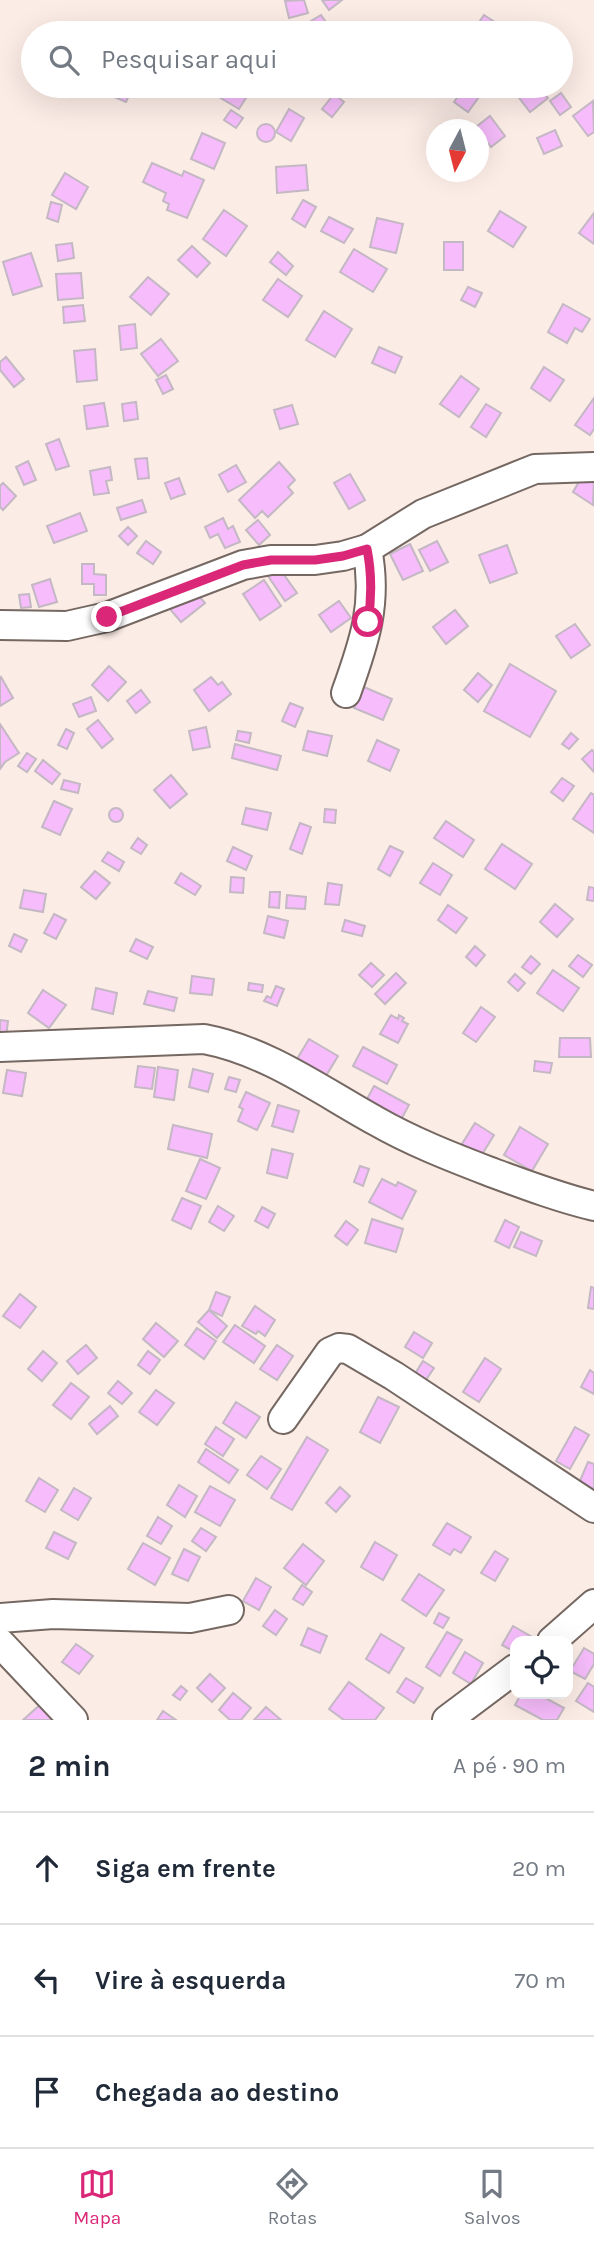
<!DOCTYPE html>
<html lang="pt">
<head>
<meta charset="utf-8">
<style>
  :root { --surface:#fff; --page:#f6f6f7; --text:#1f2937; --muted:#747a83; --line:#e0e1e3; --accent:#db2777 }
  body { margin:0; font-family:Karla,sans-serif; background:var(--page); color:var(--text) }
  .controls { position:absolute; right:21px; bottom:21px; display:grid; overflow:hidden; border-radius:14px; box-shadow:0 7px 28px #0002 }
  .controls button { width:63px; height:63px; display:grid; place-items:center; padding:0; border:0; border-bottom:2px solid var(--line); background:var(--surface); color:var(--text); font:35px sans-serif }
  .compass { position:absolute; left:426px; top:119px; width:63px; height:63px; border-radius:50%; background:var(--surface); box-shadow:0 7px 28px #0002; rotate:187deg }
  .stop { position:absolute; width:21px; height:21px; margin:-16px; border:5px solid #db2777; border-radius:50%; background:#fff }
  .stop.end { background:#db2777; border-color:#fff; box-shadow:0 2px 7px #0008 }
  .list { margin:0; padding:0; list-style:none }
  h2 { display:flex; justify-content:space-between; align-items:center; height:91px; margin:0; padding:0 28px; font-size:30px }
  h2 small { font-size:23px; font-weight:400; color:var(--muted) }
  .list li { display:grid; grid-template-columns:46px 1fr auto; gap:21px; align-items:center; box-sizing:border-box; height:112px; padding:0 28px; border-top:2px solid var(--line) }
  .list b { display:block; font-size:26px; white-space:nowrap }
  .list em { font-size:23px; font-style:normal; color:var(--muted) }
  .icon { flex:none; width:38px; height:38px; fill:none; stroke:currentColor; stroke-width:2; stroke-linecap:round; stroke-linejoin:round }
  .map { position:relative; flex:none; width:594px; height:1720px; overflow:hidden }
  .search { position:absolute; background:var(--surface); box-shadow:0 7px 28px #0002; left:21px; right:21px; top:21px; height:77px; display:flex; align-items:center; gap:18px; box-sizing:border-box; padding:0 24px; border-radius:38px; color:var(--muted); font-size:26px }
  .sheet { height:427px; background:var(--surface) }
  nav { display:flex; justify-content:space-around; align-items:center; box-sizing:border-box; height:98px; border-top:2px solid var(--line); background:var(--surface); font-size:19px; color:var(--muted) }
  nav a { display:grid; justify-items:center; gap:4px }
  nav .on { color:var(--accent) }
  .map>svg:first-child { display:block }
  .building { fill:#f6bcfb; stroke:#c3b8c3; stroke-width:2 }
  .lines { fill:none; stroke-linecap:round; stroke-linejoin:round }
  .street-casing { stroke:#756862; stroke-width:32 }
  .street { stroke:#fff; stroke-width:28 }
  .route { stroke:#db2777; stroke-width:9 }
</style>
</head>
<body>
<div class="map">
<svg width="594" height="1720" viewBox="0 0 594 1720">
  <rect width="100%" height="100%" fill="#fcece6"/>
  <g class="building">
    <path d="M304 0 308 13 289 18 285 1Z"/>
    <path d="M322 0H342L329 10Z"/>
    <path d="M321 15 328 25 319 32 311 21Z"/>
    <path d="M484 15 501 26 496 33H472Z"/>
    <path d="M102 86H133L126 102 100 91Z"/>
    <path d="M226 86H252L253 87 239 109 219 97Z"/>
    <path d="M510 86H538L548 98 530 112Z"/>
    <path d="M465 87 479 97 468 112 454 102Z"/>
    <path d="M561 93 571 107 560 115 550 101Z"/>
    <path d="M334 94 344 102 332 117 322 109Z"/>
    <path d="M593 101 594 132 588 136 573 116Z"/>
    <path d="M289 109 304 118 291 141 276 132Z"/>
    <path d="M231 110 243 118 236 128 224 120Z"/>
    <path d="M490 116 505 136 491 147 476 127Z"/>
    <circle cx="266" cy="133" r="9"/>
    <path d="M555 130 562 146 544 154 537 138Z"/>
    <path d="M202 133 225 143 214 169 191 159Z"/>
    <path d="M152 163 182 176 184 171 204 180 187 218 167 210 169 204 163 201 166 193 143 182Z"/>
    <path d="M306 165 308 190 277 193 276 167Z"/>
    <path d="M65 173 88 187 76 209 52 195Z"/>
    <path d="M303 200 316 207 305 227 292 219Z"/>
    <path d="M51 202 62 205 58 222 47 218Z"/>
    <path d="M224 210 247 226 226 256 203 239Z"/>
    <path d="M500 211 526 227 513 247 488 231Z"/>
    <path d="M594 213V244L579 233Z"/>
    <path d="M329 217 353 229 344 243 321 231Z"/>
    <path d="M377 218 403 224 396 253 370 247Z"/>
    <rect x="444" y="242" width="19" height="28"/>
    <path d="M72 243 74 258 58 261 56 245Z"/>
    <path d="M192 246 210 263 197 277 178 260Z"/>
    <path d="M354 249 387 269 373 292 340 272Z"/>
    <path d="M278 252 293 266 286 275 270 262Z"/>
    <path d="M31 253 42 286 13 295 3 262Z"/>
    <path d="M81 273 83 298 58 300 56 274Z"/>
    <path d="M148 277 169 294 151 315 130 297Z"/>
    <path d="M278 279 302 296 288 317 263 300Z"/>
    <path d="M468 287 482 293 475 307 461 300Z"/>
    <path d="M563 304 590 319 582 332 575 328 567 343 548 332Z"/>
    <path d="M83 305 85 321 64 323 63 307Z"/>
    <path d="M324 311 352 329 335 357 306 340Z"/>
    <path d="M135 324 137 348 121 350 119 326Z"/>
    <path d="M161 339 178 361 158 376 141 354Z"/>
    <path d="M379 347 402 357 395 373 372 363Z"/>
    <path d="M95 349 97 380 77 382 74 351Z"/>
    <path d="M6 357 24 379 14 387 0 370V362Z"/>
    <path d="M544 367 564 380 550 401 531 388Z"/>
    <path d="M166 375 173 389 163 394 156 380Z"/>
    <path d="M461 376 479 389 459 417 440 404Z"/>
    <path d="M594 398V429L590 435 575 425Z"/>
    <path d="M136 402 138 419 124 421 122 404Z"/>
    <path d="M104 403 108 426 87 429 84 406Z"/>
    <path d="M486 404 501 413 486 437 471 427Z"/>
    <path d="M292 405 298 424 280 429 274 410Z"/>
    <path d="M59 439 69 466 56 470 46 444Z"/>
    <path d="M147 458 149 478 138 479 135 459Z"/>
    <path d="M28 461 36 480 24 485 16 467Z"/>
    <path d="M279 462 295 480 288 487 293 493 268 517 262 511 255 518 239 500Z"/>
    <path d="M236 465 246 482 228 492 219 475Z"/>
    <path d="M110 467 112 480 106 481 109 493 94 495 90 471Z"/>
    <path d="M584 473 594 479 593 505 573 492Z"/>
    <path d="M350 474 365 500 349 509 334 483Z"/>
    <path d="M179 478 185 494 171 499 165 483Z"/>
    <path d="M3 483 16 496 3 510 0 507V486Z"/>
    <path d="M142 500 146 512 121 520 117 508Z"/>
    <path d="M80 513 87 531 54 543 47 526Z"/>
    <path d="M223 518 228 529 233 526 240 542 225 548 218 534 210 538 205 527Z"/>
    <path d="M258 520 270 535 259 545 246 530Z"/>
    <path d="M128 527 137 536 128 545 119 536Z"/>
    <path d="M146 541 161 552 153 564 137 553Z"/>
    <path d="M437 541 448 562 430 571 419 550Z"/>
    <path d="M410 544 423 571 403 580 390 554Z"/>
    <path d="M507 545 517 573 490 583 479 555Z"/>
    <path d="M82 564H94V574L106 575V595H94V584H82Z"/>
    <path d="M277 565 297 593 285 601 266 573Z"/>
    <path d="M50 579 57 602 39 607 32 585Z"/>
    <path d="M264 580 281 606 260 620 243 594Z"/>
    <path d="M193 589 205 603 181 622 169 608Z"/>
    <path d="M29 594 31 607 21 608 19 595Z"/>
    <path d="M339 601 351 618 331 632 319 615Z"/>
    <path d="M455 610 468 626 446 644 433 627Z"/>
    <path d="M575 624 590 645 571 658 556 636Z"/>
    <path d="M510 664 556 691 530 737 484 711Z"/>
    <path d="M109 666 126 682 108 701 92 685Z"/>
    <path d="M478 673 492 685 478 702 464 690Z"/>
    <path d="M1 677 13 698 0 706V678Z"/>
    <path d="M211 677 218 685 222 682 231 694 209 711 194 690Z"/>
    <path d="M364 687 392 699 383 720 354 708Z"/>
    <path d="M141 690 150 702 136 713 127 701Z"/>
    <path d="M91 697 96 711 79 717 73 704Z"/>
    <path d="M290 703 303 708 295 727 282 721Z"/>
    <path d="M98 720 113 739 102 748 87 729Z"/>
    <path d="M0 724 19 753 5 762 0 769Z"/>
    <path d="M206 727 210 747 193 750 189 731Z"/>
    <path d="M66 729 74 733 67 749 58 745Z"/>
    <path d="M238 731 251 733 249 743 236 740Z"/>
    <path d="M308 731 332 736 327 756 303 750Z"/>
    <path d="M571 733 578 739 569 749 562 744Z"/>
    <path d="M377 740 399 750 390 771 368 761Z"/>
    <path d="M235 744 281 756 277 770 232 758Z"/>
    <path d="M592 750 594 752V772L582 759Z"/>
    <path d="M27 753 36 759 27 772 18 766Z"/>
    <path d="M43 760 60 774 52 784 35 771Z"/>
    <path d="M171 775 187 794 170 808 154 790Z"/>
    <path d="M562 778 574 786 563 801 551 792Z"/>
    <path d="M64 780 80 784 78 793 61 789Z"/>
    <path d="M591 793 594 795V833L573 819Z"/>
    <path d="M54 801 72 809 60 835 42 827Z"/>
    <circle cx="116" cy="815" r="7"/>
    <path d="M246 808 271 813 267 830 242 824Z"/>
    <path d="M325 809 336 810 335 823 324 822Z"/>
    <path d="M446 821 474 840 463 857 434 838Z"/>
    <path d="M300 823 311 827 302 854 290 849Z"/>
    <path d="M138 838 147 845 141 854 131 848Z"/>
    <path d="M502 844 532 864 515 889 485 869Z"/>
    <path d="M390 846 403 852 390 876 378 869Z"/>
    <path d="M233 847 252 856 246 870 227 861Z"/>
    <path d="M108 852 124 862 119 871 102 861Z"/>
    <path d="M433 863 452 875 440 895 420 883Z"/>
    <path d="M95 871 110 883 96 899 81 887Z"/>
    <path d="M181 873 201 886 195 895 175 883Z"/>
    <path d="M231 877 244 878 243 893 230 892Z"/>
    <path d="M328 883 342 885 339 905 325 904Z"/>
    <path d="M589 887 594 888V901L587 900Z"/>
    <path d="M24 890 46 894 43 912 20 908Z"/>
    <path d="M270 892H280L279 908 269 907Z"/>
    <path d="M287 895 306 897 305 909 286 908Z"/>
    <path d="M555 904 573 919 557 937 540 922Z"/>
    <path d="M448 905 467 918 456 933 438 920Z"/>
    <path d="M54 914 66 920 56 939 44 933Z"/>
    <path d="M268 916 288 921 284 938 264 933Z"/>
    <path d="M345 920 365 926 362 936 342 931Z"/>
    <path d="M14 934 27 940 21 952 9 946Z"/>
    <path d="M136 939 153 947 147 959 130 951Z"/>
    <path d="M475 946 485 955 476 966 466 957Z"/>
    <path d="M578 955 592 965 583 977 569 966Z"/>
    <path d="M531 956 540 964 531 974 522 967Z"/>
    <path d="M371 963 384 975 372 987 359 975Z"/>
    <path d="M553 970 579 988 563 1011 537 993Z"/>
    <path d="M396 973 406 983 385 1004 375 994Z"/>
    <path d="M515 974 525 983 518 991 508 982Z"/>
    <path d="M192 976 214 979 212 995 190 993Z"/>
    <path d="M249 983 263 985 262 992 248 990Z"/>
    <path d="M276 986 284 989 277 1006 264 1001 267 996 271 998Z"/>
    <path d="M96 988 117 993 113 1014 92 1009Z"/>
    <path d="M43 990 66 1005 49 1028 28 1013Z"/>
    <path d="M148 991 177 998 174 1011 144 1004Z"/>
    <path d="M481 1007 495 1017 476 1042 463 1033Z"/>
    <path d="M391 1015 398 1019 399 1015 404 1018 402 1021 408 1024 398 1043 380 1034Z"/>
    <path d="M0 1020 8 1021 5 1045H0Z"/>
    <path d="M560 1038H590L591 1057H559Z"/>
    <path d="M309 1039 338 1056 323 1081 294 1064Z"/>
    <path d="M363 1047 397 1065 387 1084 353 1066Z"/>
    <path d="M535 1061 552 1063 550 1073 534 1071Z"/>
    <path d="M138 1066 155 1068 152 1089 135 1087Z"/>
    <path d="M158 1067 178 1070 174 1100 154 1097Z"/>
    <path d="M193 1069 213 1074 208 1092 189 1087Z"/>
    <path d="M7 1070 26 1073 22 1096 3 1093Z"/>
    <path d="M229 1077 240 1080 236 1092 225 1089Z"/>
    <path d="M374 1086 409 1105 396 1129 361 1110Z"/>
    <path d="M246 1092 270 1103 257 1130 238 1121 243 1109 239 1107Z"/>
    <path d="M278 1105 299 1111 293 1132 272 1126Z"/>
    <path d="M475 1123 494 1135 476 1164 457 1152Z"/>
    <path d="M173 1125 212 1134 207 1158 168 1149Z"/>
    <path d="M520 1127 548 1144 532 1171 504 1155Z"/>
    <path d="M272 1149 293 1154 287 1178 267 1173Z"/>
    <path d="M200 1159 220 1168 206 1199 186 1191Z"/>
    <path d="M360 1166 369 1169 363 1186 354 1182Z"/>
    <path d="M382 1179 396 1186 398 1182 416 1191 402 1219 369 1202Z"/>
    <path d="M182 1198 201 1206 191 1229 172 1220Z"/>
    <path d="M218 1206 234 1216 224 1231 209 1222Z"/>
    <path d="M262 1207 275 1214 268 1228 255 1221Z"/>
    <path d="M372 1219 403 1229 396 1252 365 1243Z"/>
    <path d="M505 1220 519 1227 509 1248 495 1241Z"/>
    <path d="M346 1221 358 1230 347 1245 335 1236Z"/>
    <path d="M521 1232 542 1241 536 1256 514 1247Z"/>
    <path d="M591 1287 594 1288V1309L588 1308Z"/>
    <path d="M216 1292 230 1297 222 1316 209 1310Z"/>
    <path d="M20 1294 36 1307 20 1328 3 1316Z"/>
    <path d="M255 1306 275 1320 265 1336 258 1331 256 1334 242 1326Z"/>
    <path d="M209 1310 227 1326 217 1338 198 1322Z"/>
    <path d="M156 1323 178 1341 164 1357 143 1339Z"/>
    <path d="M235 1325 265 1346 254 1363 223 1342Z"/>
    <path d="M197 1328 216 1341 204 1359 185 1345Z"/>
    <path d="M414 1332 432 1343 423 1358 405 1347Z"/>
    <path d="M86 1345 97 1358 78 1374 67 1361Z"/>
    <path d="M277 1345 293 1356 277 1380 260 1369Z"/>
    <path d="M43 1351 57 1363 42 1381 28 1369Z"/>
    <path d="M148 1351 160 1360 150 1374 138 1365Z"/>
    <path d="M485 1358 501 1369 479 1402 463 1392Z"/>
    <path d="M423 1361 434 1368 424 1383 413 1377Z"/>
    <path d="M590 1370 594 1373V1394L581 1387Z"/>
    <path d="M118 1381 132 1393 122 1404 108 1393Z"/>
    <path d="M71 1383 89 1397 71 1419 53 1405Z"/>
    <path d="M156 1390 174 1403 157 1425 139 1412Z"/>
    <path d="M378 1397 399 1407 380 1443 360 1432Z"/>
    <path d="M236 1402 260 1417 246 1438 223 1423Z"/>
    <path d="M110 1406 118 1416 97 1434 89 1424Z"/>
    <path d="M216 1427 234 1439 223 1456 205 1444Z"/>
    <path d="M575 1427 589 1435 570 1469 556 1461Z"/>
    <path d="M307 1437 328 1450 292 1510 271 1498Z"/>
    <path d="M206 1449 238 1470 229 1483 198 1462Z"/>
    <path d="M261 1456 281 1469 267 1489 247 1475Z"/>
    <path d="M588 1462 594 1464V1489L579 1483Z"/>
    <path d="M39 1478 58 1490 45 1512 26 1501Z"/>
    <path d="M179 1485 197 1496 185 1517 167 1505Z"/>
    <path d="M210 1486 235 1500 220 1526 195 1512Z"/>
    <path d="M340 1487 350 1496 336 1512 326 1503Z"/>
    <path d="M74 1488 91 1498 78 1520 61 1510Z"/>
    <path d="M158 1517 172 1526 161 1544 147 1536Z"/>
    <path d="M447 1523 471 1537 461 1553 454 1549 450 1555 433 1545Z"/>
    <path d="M201 1528 216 1537 206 1551 192 1541Z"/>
    <path d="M54 1532 76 1543 68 1559 46 1548Z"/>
    <path d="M375 1542 397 1555 383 1580 361 1567Z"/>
    <path d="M143 1543 170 1558 155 1585 128 1569Z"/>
    <path d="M303 1544 324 1561 306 1585 284 1568Z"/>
    <path d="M184 1549 200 1557 188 1581 172 1574Z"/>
    <path d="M495 1551 508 1559 495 1581 481 1573Z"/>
    <path d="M419 1574 444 1590 426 1616 402 1600Z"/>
    <path d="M256 1578 271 1587 259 1610 243 1601Z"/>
    <path d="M302 1585 312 1592 303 1605 293 1599Z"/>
    <path d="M275 1610 287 1619 276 1635 263 1626Z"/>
    <path d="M439 1613 449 1618 443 1628 434 1623Z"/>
    <path d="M513 1626 532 1637 530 1641H515V1652L502 1645Z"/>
    <path d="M308 1628 327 1636 320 1653 301 1645Z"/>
    <path d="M447 1632 462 1640 440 1676 426 1667Z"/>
    <path d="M381 1634 404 1648 389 1673 366 1659Z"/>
    <path d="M76 1644 93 1656 79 1674 62 1662Z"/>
    <path d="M584 1648 594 1654V1664L585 1679 570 1671Z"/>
    <path d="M465 1652 483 1663 471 1684 453 1673Z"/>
    <path d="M210 1674 225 1688 212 1702 197 1688Z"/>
    <path d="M406 1678 423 1688 414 1703 397 1692Z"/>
    <path d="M349 1682 384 1708 375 1720H344L329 1709Z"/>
    <path d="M588 1683 594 1687V1712L576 1701Z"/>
    <path d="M181 1686 187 1691 180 1700 173 1695Z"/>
    <path d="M233 1693 251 1708 241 1720H230L219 1710Z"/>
    <path d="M521 1694H538L564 1708 557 1720H543L515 1705Z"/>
    <path d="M42 1703 58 1720H23Z"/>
    <path d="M266 1707 281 1720H254Z"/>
    <path d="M163 1711 176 1720H157Z"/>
  </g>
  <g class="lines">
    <g class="street-casing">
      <g id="street">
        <path d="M0 625 67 626 107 617 243 565 271 560H315L343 556 367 549 423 514 535 469 594 467"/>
        <path d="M346 693C364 643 378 603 367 549"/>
        <path d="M0 1047 204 1039C267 1051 320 1090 376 1121 411 1141 449 1156 488 1171 523 1184 557 1197 594 1206"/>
        <path d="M283 1419 330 1352 339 1348 348 1349 394 1376 594 1508"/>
        <path d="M0 1618 53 1614 190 1618 229 1610"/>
        <path d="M552 1641 594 1604"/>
        <path d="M0 1643 73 1720"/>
        <path d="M447 1720 515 1669"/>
      </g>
    </g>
    <use href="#street" class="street"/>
  </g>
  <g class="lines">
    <path class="route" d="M107 617 243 565 271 560H315L343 556 367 549C372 574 372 596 368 622"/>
  </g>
</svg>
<div class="controls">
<button><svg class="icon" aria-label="locate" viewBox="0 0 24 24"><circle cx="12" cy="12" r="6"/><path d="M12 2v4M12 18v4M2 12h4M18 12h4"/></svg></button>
</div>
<svg class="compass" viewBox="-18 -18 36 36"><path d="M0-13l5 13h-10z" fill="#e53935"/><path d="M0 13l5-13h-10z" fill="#747a83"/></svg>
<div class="stop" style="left:368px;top:622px"></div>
<div class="stop end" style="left:107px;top:617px"></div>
<div class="search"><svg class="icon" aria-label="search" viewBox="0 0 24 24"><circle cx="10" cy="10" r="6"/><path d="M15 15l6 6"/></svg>Pesquisar aqui</div>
</div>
<section class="sheet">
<h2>2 min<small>A pé · 90 m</small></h2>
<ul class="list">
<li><svg class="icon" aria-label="ahead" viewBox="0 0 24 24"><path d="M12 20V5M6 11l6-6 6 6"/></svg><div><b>Siga em frente</b></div><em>20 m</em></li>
<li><svg class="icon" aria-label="left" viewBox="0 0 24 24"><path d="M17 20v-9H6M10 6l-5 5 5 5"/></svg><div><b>Vire à esquerda</b></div><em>70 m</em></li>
<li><svg class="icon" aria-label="arrive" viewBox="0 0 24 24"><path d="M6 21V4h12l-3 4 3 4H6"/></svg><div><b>Chegada ao destino</b></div></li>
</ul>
</section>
<nav>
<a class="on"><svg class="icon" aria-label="map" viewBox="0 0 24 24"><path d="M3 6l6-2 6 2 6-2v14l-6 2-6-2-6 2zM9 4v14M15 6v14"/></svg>Mapa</a>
<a><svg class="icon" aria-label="directions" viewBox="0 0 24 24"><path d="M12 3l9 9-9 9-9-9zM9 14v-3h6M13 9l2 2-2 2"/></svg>Rotas</a>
<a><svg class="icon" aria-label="saved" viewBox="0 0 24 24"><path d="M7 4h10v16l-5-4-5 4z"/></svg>Salvos</a>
</nav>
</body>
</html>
